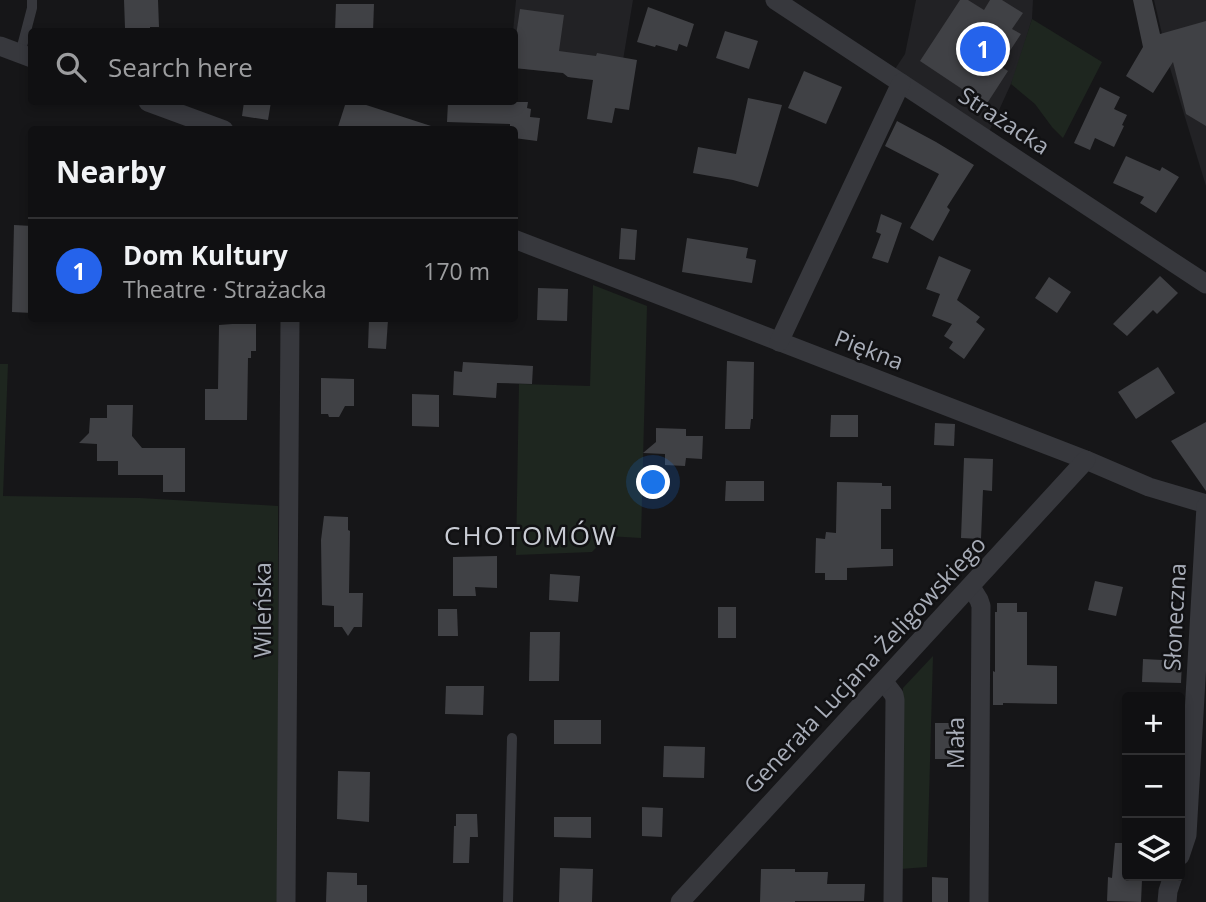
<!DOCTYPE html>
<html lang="en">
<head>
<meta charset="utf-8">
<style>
  :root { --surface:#101012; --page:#1e1e20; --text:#f1f3f6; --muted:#9c9d9f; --line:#303032; --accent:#2563eb }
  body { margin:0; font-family:"Open Sans",sans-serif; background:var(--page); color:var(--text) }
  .controls { position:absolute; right:21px; bottom:21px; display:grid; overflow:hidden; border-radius:7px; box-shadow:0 4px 10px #0003 }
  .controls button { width:63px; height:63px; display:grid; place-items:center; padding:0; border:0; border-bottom:2px solid var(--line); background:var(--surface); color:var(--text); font:35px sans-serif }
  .you { position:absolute; left:654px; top:483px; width:24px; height:24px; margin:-18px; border:5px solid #fff; border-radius:50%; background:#1a73e8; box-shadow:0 0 0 10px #1a73e833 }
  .badge { display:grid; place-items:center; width:46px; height:46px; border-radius:50%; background:var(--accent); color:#fff; font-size:23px; font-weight:700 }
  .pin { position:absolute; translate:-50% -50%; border:4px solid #fff; box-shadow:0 2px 7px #0006 }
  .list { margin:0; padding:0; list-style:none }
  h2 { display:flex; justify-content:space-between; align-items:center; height:91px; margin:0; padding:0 28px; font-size:30px }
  h2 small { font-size:23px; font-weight:400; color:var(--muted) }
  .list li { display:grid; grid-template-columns:46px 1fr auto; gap:21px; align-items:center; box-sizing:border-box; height:105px; padding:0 28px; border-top:2px solid var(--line) }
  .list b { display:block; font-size:26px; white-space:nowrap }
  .list p { margin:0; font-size:23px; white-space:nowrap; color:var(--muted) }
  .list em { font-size:23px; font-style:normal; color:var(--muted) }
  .icon { flex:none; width:38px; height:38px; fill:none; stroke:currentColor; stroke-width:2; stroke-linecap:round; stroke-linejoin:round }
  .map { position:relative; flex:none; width:1206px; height:902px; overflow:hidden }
  .search { position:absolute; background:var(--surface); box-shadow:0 4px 10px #0003; left:28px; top:28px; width:490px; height:77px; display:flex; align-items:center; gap:18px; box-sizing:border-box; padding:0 24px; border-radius:7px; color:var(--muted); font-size:26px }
  .panel { position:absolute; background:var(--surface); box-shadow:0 4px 10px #0003; left:28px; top:126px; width:490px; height:196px; border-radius:7px }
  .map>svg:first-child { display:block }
  .built { fill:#222225 }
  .green { fill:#1e261f }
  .building { fill:#404145 }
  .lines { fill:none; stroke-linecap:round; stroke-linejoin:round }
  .lane { stroke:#37383d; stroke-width:10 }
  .street { stroke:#37383d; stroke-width:19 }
  .labels { text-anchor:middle; stroke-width:5; stroke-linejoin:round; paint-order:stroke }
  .street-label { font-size:23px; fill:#a8adb8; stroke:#111113 }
  .quarter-label { font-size:26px; letter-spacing:2px; fill:#c9ccd4; stroke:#111113 }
</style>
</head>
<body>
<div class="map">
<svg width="1206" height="902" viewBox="0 0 1206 902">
  <rect width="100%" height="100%" fill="#161618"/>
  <g class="built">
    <path d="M516 0H633L620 78 582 73 581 79 568 77 563 73 515 68 514 32H513Z"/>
    <path d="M916 0H1033L1032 19 1015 75 989 132 895 69 905 54Z"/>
    <path d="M1154 0H1206V186L1170 68Z"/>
  </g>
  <g class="green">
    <path d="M1032 19 1102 62 1063 138 1052 127 1035 104 1011 84Z"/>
    <path d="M593 285 647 306 641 538 607 536 592 552 516 555 519 384 590 386Z"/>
    <path d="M0 364H8L3 496 140 498 278 506V902H0Z"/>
    <path d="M933 656 927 867 900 869 903 688Z"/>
  </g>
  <g class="building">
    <path d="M124 0H158L159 27H150V32H134V28H125Z"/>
    <path d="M960 0H968L984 10 990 0H1002L1023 13 1012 29 1021 34 1000 66 1008 71 986 105 920 61Z"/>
    <path d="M1133 0H1152L1160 34 1206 21V126L1186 114 1173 62 1153 93 1126 76 1143 47Z"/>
    <path d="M336 4H374L373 32H335Z"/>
    <path d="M648 7 694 24 687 47 679 44 677 51 656 45 655 47 637 42Z"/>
    <path d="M520 9 564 15 559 51 596 56 597 53 637 60 629 110 615 108 612 123 587 119 593 80 568 77 563 73 514 68V49Z"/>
    <path d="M725 31 758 41 749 69 716 58Z"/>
    <path d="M804 71 842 87 826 124 788 108Z"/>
    <path d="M1100 87 1120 97 1114 109 1127 115 1122 125 1124 126 1114 147 1095 138 1090 150 1074 143Z"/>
    <path d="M748 98 782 105 758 187 733 180 693 173 698 147 736 154Z"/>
    <path d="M244 102H271L268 120 242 116Z"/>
    <path d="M346 102H357L431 126V130H337Z"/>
    <path d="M448 102H528L527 108 531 109 530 117 540 118 537 141 514 138V130H510V124L447 122Z"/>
    <path d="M897 121 936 142 974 165 947 207 950 210 933 241 910 228 939 174 885 146Z"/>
    <path d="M1126 156 1160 171 1162 167 1179 177 1156 213 1140 203 1144 197 1113 183Z"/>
    <path d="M881 214 902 223 888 263 872 258 881 234 876 232Z"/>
    <path d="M14 225 32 226V313L12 312Z"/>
    <path d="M621 228 637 230 635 260 619 259Z"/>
    <path d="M687 238 748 248 746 258 756 260 752 283 682 272Z"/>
    <path d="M939 256 971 270 957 300 980 317 976 322 985 329 964 359 949 348 953 342 944 336 952 324 932 316 940 294 926 289Z"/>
    <path d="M1160 276 1178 293 1157 314 1153 310 1127 336 1113 324Z"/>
    <path d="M1049 277 1071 292 1057 313 1035 298Z"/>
    <path d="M538 288 568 289 567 321 537 320Z"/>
    <path d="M369 319 388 320 386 349 368 348Z"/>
    <path d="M232 324H256V351H251V358H248L247 420H205V389H218L219 325Z"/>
    <path d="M727 361 754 362 753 419H751L750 429H725Z"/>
    <path d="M463 362 533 366 532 384 497 383 496 398 453 395 454 371 462 372Z"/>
    <path d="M1158 367 1175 393 1136 419 1118 392Z"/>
    <path d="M321 378 354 379V406H345L339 417H329L328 414H321Z"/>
    <path d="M412 394 439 395V427L412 426Z"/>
    <path d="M107 405H133L132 436 142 448H185V492H163V475H118V461H97V444L79 443 89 433 90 418H107Z"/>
    <path d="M831 415H858V437H830Z"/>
    <path d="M1206 422V491L1171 441Z"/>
    <path d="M935 423 955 424 954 446 934 445Z"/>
    <path d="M656 428 686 429V436H703L702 459 686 458 685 466 665 465V454L643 453 656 442Z"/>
    <path d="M964 458 993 459 992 491 983 490 981 539 961 538Z"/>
    <path d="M726 481H764V501H725Z"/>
    <path d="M837 482 882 483V486H891V509H881V549H893V566L847 568V580H825V573H815L816 538 825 539 826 532 836 533Z"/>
    <path d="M324 516 348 517V530L350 531 349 593H363L362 627H354L348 636 342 627H334V606L322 605 321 540Z"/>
    <path d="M497 556V588L475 587 476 596H453V557Z"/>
    <path d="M550 574 580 576 578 602 549 600Z"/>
    <path d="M1095 581 1123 587 1116 616 1088 610Z"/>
    <path d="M997 603H1017V612H1027V665L1057 666V704L1003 703V705H993V671L995 672V612H997Z"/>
    <rect x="718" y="607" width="18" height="31"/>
    <path d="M438 609H457L458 636H438Z"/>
    <path d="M530 632H560L559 681H529Z"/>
    <path d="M1143 659 1182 661 1181 683 1142 682Z"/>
    <path d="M446 686H484L483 715 445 714Z"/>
    <rect x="554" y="720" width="47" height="24"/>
    <rect x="935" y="723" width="26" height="36"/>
    <path d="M664 746 705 747 704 778 663 777Z"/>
    <path d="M338 771 370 772 369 822 337 819Z"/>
    <path d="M642 807 663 808 662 837 642 836Z"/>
    <path d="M456 814H477L478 837H470L469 863H453L454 826H456Z"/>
    <path d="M554 817H591V838L554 837Z"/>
    <path d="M1115 843H1127V876H1139L1138 879 1142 880 1141 902 1107 901 1108 877 1112 878Z"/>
    <path d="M560 868 593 869 592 902H559Z"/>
    <path d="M761 869H795V872H828L827 884H865L864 901H795V902H760Z"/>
    <path d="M327 872 357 873V885H367V902H326Z"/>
    <path d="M932 877 948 878V902H932Z"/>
  </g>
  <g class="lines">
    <g class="lane">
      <path d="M20 54 32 8V0"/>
      <path d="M508 902 512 738"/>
    </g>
    <g class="street">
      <path d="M775 0 1206 284"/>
      <path d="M0 46 32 58"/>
      <path d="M148 102 224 130"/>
      <path d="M514 239 1086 460 1149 487 1206 504"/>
      <path d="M779 342 901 83"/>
      <path d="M971 587 979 600 981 606 979 902"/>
      <path d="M884 682 894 695 895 700 893 902"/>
      <path d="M1180 856 1187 835 1206 506"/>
      <path d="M286 902 290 318"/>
      <path d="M680 902 1086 460"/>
      <path d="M1167 902 1168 891 1173 876"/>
    </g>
  </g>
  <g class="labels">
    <g class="street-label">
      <text transform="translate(1004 121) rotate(33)" y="8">Strażacka</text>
      <text transform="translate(869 350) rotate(21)" y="8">Piękna</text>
      <text transform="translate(263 610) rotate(-90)" y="8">Wileńska</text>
      <text transform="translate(1175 617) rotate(-87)" y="8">Słoneczna</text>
      <text transform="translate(865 665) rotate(-47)" y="8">Generała Lucjana Żeligowskiego</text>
      <text transform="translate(956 743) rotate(-90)" y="8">Mała</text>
    </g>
    <g class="quarter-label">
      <text x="531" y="545">CHOTOMÓW</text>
    </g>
  </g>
</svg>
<div class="controls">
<button>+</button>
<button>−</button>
<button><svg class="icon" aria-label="layers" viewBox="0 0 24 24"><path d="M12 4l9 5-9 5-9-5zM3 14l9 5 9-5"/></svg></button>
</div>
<div class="you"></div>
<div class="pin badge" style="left:983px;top:49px">1</div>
<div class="search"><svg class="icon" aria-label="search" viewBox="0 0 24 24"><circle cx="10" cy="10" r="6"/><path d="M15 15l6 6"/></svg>Search here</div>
<section class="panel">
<h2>Nearby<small></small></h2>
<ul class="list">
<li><span class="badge">1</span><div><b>Dom Kultury</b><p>Theatre · Strażacka</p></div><em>170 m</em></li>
</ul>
</section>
</div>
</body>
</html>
